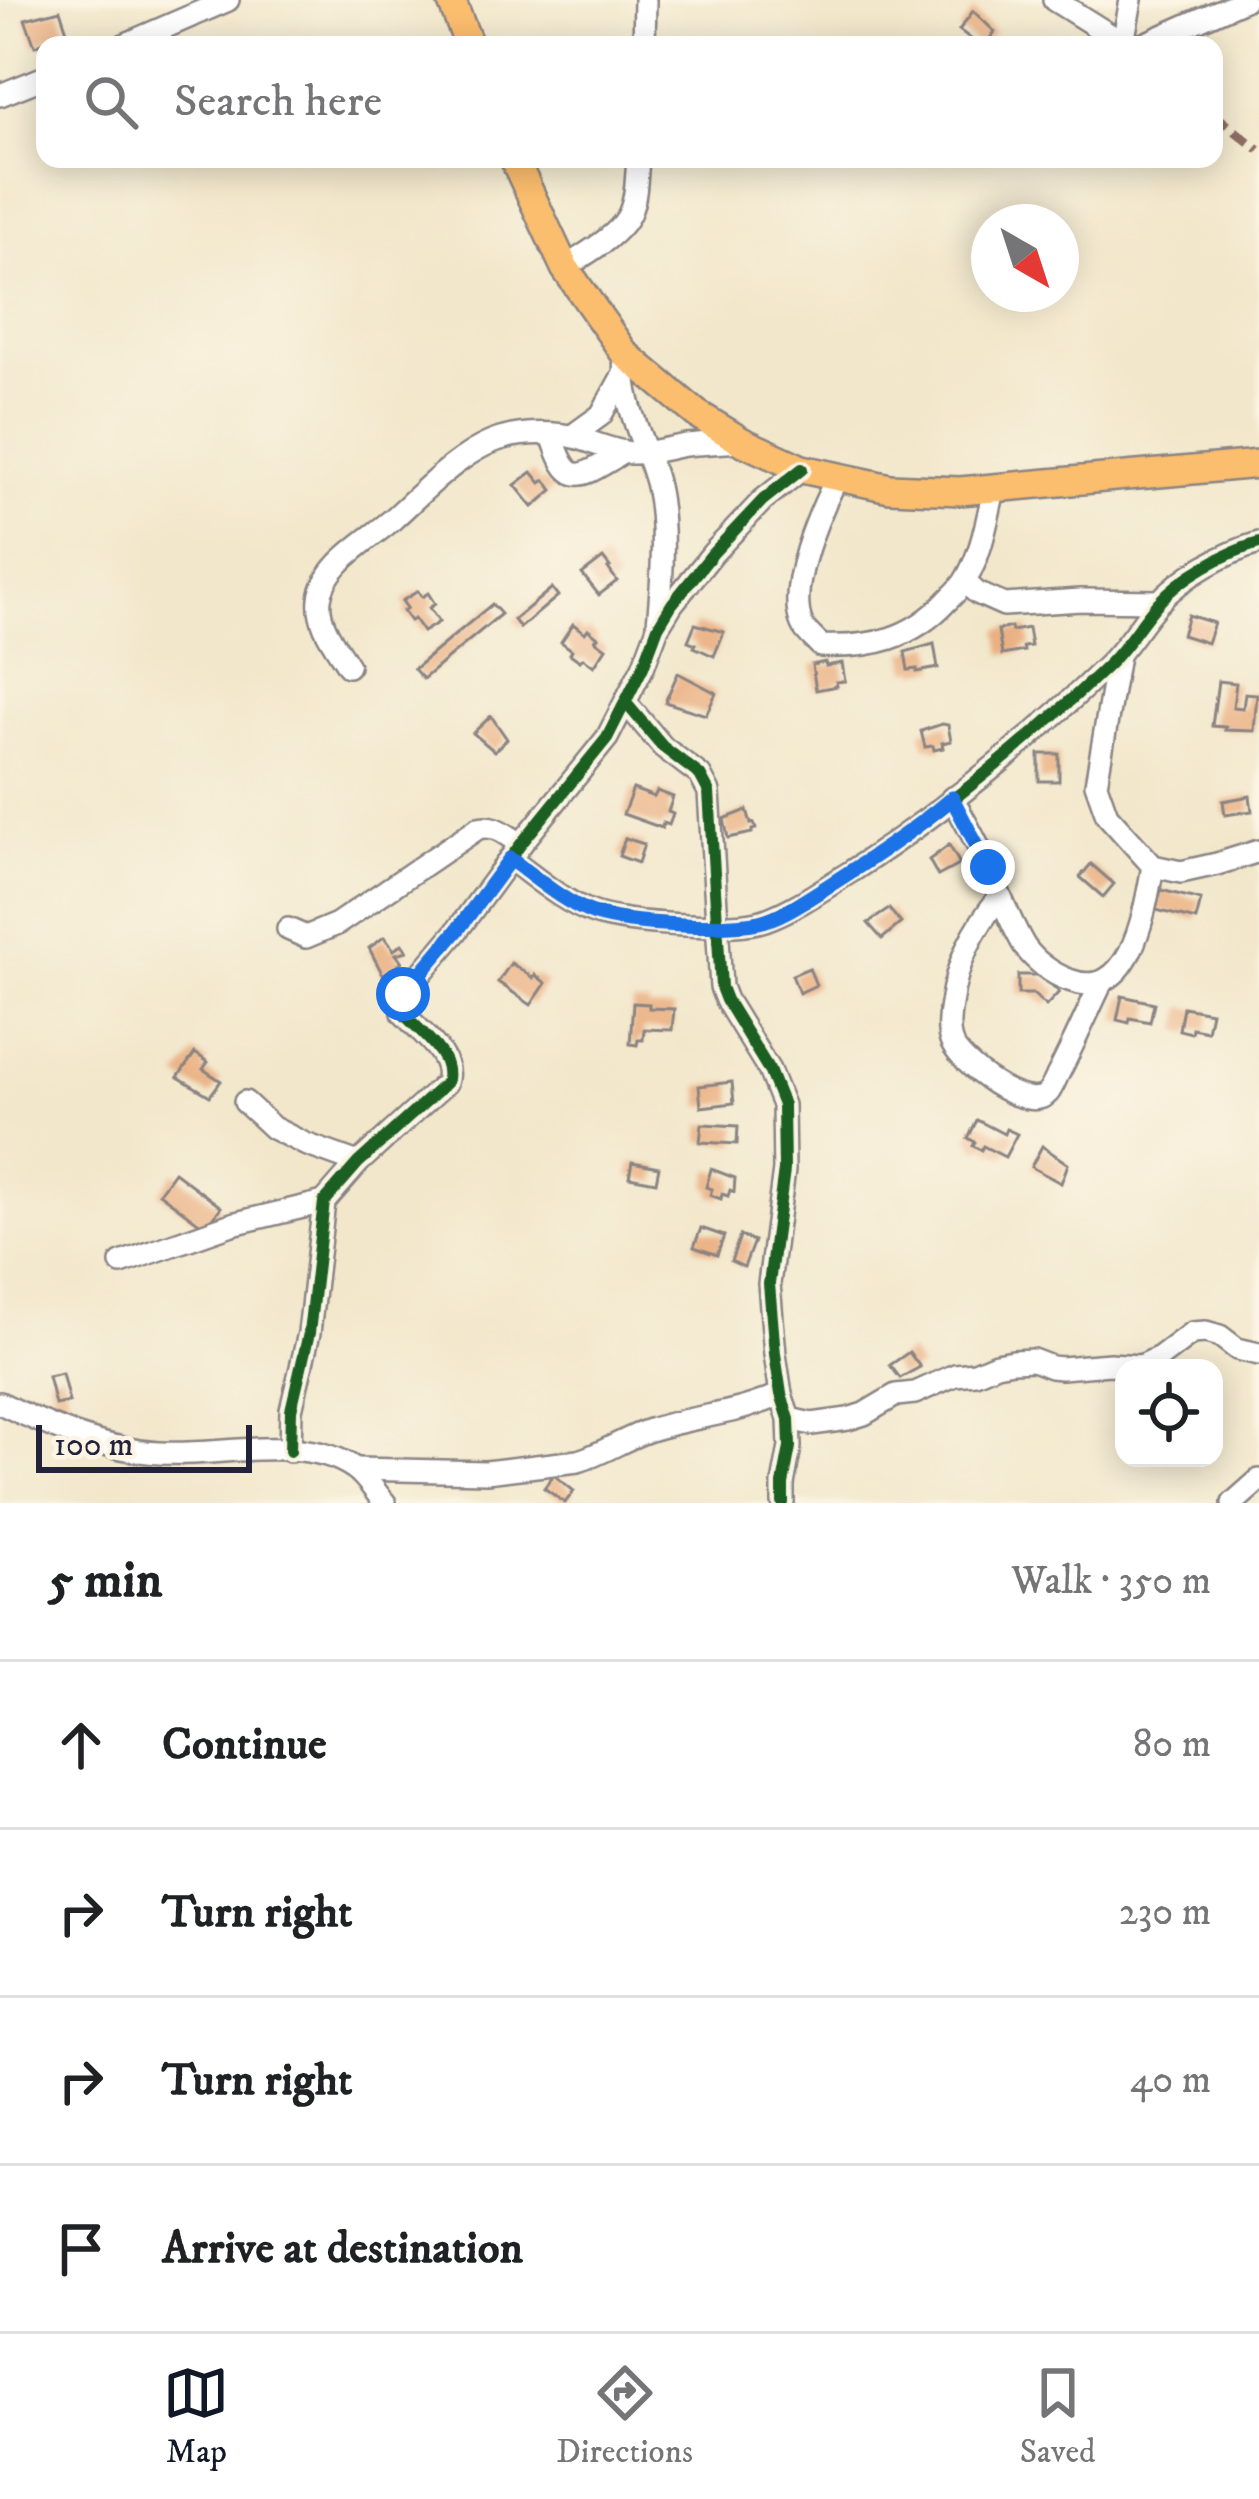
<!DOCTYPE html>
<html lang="en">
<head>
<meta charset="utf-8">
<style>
  :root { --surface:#fff; --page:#f6f6f6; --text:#202124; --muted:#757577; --line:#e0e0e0; --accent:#111827 }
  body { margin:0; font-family:"IM FELL DW Pica",serif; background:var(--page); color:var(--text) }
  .controls { position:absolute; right:36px; bottom:36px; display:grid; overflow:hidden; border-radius:24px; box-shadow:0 6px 30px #0003 }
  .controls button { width:108px; height:108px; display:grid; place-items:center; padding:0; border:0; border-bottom:3px solid var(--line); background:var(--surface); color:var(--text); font:60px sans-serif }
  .compass { position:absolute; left:971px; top:204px; width:108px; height:108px; border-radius:50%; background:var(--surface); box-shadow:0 6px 30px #0003; rotate:141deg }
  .scale { position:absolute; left:36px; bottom:30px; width:216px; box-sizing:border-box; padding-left:12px; border:6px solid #22223b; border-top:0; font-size:33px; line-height:42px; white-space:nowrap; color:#22223b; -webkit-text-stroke:9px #fcf5e5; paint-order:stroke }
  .stop { position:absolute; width:36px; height:36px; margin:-27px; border:9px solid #1a73e8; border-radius:50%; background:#fff }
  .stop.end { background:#1a73e8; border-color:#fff; box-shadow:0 3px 12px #0008 }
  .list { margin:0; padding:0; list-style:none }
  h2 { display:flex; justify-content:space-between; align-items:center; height:156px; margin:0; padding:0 48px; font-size:51px }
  h2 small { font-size:39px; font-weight:400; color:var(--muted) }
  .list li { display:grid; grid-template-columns:78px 1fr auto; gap:36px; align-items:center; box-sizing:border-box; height:168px; padding:0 48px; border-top:3px solid var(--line) }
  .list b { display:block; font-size:45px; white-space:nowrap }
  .list em { font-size:39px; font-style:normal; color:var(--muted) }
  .icon { flex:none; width:66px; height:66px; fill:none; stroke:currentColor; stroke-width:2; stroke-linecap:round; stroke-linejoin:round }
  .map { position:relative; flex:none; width:1259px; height:1503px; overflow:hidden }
  .search { position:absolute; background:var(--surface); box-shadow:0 6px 30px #0003; left:36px; right:36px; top:36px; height:132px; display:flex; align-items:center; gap:30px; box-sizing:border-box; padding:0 42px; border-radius:24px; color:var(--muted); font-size:45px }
  .sheet { height:828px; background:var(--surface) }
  nav { display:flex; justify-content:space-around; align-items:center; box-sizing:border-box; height:168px; border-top:3px solid var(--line); background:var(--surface); font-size:33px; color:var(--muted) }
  nav a { display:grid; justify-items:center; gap:6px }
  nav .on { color:var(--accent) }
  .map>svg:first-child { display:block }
  .building { fill:#eab082 }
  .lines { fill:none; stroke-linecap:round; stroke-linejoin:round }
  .minor-casing { stroke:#8a8483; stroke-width:26 }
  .major-casing { stroke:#8a8483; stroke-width:32 }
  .minor { stroke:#fff; stroke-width:21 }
  .major { stroke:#fbbd6e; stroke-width:27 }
  .quiet { stroke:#8d6e63; stroke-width:9; stroke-dasharray:18 9; stroke-linecap:butt }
  .cycleway-casing { stroke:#fcf5e5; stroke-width:20 }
  .cycleway { stroke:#1b5e20; stroke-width:12 }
  .route { stroke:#1a73e8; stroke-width:15 }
</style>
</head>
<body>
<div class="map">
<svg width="1259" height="1503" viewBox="0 0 1259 1503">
  <rect width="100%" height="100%" fill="#fcf5e5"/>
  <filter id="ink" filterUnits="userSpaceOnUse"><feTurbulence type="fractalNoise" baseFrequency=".00833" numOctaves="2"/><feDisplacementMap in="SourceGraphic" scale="24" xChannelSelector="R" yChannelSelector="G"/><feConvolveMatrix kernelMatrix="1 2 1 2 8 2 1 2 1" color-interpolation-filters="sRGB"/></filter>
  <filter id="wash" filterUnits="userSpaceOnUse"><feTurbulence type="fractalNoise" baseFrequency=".004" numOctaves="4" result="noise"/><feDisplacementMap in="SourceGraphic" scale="48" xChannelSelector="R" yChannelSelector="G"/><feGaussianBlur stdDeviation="2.7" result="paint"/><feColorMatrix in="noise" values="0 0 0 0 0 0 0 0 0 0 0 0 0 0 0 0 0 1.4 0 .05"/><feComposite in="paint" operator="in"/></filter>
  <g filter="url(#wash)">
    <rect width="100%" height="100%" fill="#f2e7cb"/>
    <g id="blocks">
      <g class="building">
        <path d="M60 10 67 31 35 46 25 19Z"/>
        <path d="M973 11 995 32 985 45H979L959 30Z"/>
        <path d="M532 472 541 483 545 480 553 490 533 507 515 485Z"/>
        <path d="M603 558 610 567 608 568 617 581 599 595 582 574Z"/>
        <path d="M552 588 558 596 520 628 514 620Z"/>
        <path d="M418 591 422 597 428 593 435 604 429 608 439 622 423 632 414 619 410 621 403 611 407 608 402 601Z"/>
        <path d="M492 604 501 614 423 679 414 669Z"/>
        <path d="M1188 615 1214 623 1207 643 1182 635Z"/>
        <path d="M573 624 585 633 588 629 598 637 595 640 606 648 594 666 583 658 580 661 570 654 572 650 561 642Z"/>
        <path d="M695 624 724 632 714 656 694 647 696 644 688 641Z"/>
        <path d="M1011 627 1012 631 1028 628 1031 646 1023 647 1024 651 1002 655 998 630Z"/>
        <path d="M934 644 938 668 917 672V669L908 670 905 652Z"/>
        <path d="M825 662 826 666 842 663 845 681 836 682 837 686 816 690 812 665Z"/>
        <path d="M678 673 716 693 706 715 665 702Z"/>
        <path d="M1218 681 1236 683 1233 707 1243 708 1245 693 1257 694 1254 731 1225 730 1226 727 1212 726Z"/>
        <path d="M491 716 507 739 494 751 473 733Z"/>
        <path d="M942 724 948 725 951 741 942 743 943 748 934 750 933 746 925 747 921 731Z"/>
        <rect x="1039" y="754" width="20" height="27"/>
        <path d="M633 789 654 797 657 791 673 797 668 812 673 814 669 825 663 823 662 828 623 814Z"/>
        <path d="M1250 796 1252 811 1225 815 1223 801Z"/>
        <path d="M747 810 751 824 754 823 756 829 752 830V833L728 838 724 819Z"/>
        <path d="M625 838 644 844 638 863 619 856Z"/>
        <path d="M949 845 960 864 938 876 929 860Z"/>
        <path d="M1091 864 1114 884 1103 897 1080 877Z"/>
        <path d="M1161 890 1201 900 1196 920 1156 910Z"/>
        <path d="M889 909 901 923 882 939 868 923Z"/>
        <path d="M384 937 394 950 402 944 407 951 396 954 402 962 383 975 369 948Z"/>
        <path d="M511 963 533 978 535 975 546 983 531 1005 498 982Z"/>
        <path d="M809 968 816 985 799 993 792 975Z"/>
        <path d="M1018 975H1041L1059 992 1046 1006 1033 994H1018Z"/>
        <path d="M1122 996 1154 1003 1150 1022 1130 1018 1129 1023 1117 1020Z"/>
        <path d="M633 1003 649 1004V1008L674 1009 672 1030 644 1029 643 1040H638L637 1045 630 1044Z"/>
        <path d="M1183 1007 1211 1012 1207 1031 1192 1028 1191 1033 1179 1030Z"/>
        <path d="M195 1053 208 1062 203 1069 221 1081 210 1096 178 1077Z"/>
        <path d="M732 1082 734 1103 701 1107 699 1086Z"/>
        <path d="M977 1120 1004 1134 1006 1129 1017 1134 1005 1157 983 1146 981 1150 973 1146 975 1142 968 1138Z"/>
        <path d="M702 1124 738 1126 737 1144 700 1142Z"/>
        <path d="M1042 1146 1068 1164 1061 1183 1031 1167Z"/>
        <path d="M632 1162 659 1167 656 1182 629 1177Z"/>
        <path d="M711 1169 735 1178 734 1192 730 1190 728 1196 722 1194 721 1199 710 1195 712 1189 706 1187Z"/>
        <path d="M174 1172 221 1207 206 1228 159 1193Z"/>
        <path d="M701 1228 724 1236 717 1255 694 1247Z"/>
        <path d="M740 1236 754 1241 744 1267 731 1261Z"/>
        <path d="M909 1352 920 1367 900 1378 890 1365Z"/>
        <path d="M62 1373 69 1402 55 1405 48 1376Z"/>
        <path d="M554 1475 574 1491 565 1503 544 1488Z"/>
      </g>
    </g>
  </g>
  <g filter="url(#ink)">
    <use href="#blocks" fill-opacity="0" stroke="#8a8483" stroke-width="3"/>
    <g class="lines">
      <g class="minor-casing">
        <g id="minor">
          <path d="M1054 0 1126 45"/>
          <path d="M1123 43 1131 0"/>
          <path d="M124 45 228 0"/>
          <path d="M644 45 645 0"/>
          <path d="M1142 45 1244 0"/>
          <path d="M0 95 45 77"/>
          <path d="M565 268C584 254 614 239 627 218 637 201 636 178 638 159"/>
          <path d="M625 354C620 403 644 438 656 482 666 520 662 584 658 624"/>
          <path d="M552 435C570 493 581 476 624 452"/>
          <path d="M572 436 601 415 622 377"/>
          <path d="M837 478C820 511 786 588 802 624 805 632 816 640 821 646 872 648 912 639 948 600 954 594 962 587 966 579 982 553 987 519 994 490"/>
          <path d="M965 582 977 593 1004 605 1081 600 1160 601"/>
          <path d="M1118 656 1096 784 1107 815 1153 866 1181 872 1217 864 1259 851"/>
          <path d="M348 666C336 646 317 624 320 599 324 564 368 541 393 519 423 492 464 448 504 438 525 432 557 432 578 438 595 443 613 451 631 453 650 454 667 448 686 445 704 443 723 442 741 441"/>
          <path d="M626 703 663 747 700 775 709 792 721 987 726 1000 769 1070 783 1105 784 1170 769 1284 775 1354 781 1394 789 1419 790 1447 783 1484V1503"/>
          <path d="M952 798C964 819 976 841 986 863 999 891 1009 921 1025 947 1035 961 1052 974 1069 980 1132 1004 1145 909 1153 866"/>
          <path d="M510 859C536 878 563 902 594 913 624 924 735 931 765 920 796 909 824 888 852 871 943 812 1029 741 1107 666 1127 647 1140 623 1158 603 1182 576 1225 553 1259 543"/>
          <path d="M1000 896C973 930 957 961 951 1004 949 1016 947 1030 951 1041 958 1062 1027 1116 1048 1093 1050 1091 1056 1079 1057 1076 1073 1046 1086 1015 1101 984"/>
          <path d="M288 929 306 937 337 924 478 828C495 823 507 836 521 844"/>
          <path d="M245 1102 273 1128 305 1144 358 1163"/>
          <path d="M121 1263 232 1224 324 1202"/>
          <path d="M0 1403C50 1427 104 1450 160 1453 217 1457 304 1433 354 1468 366 1476 375 1492 385 1503"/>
          <path d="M789 1419 812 1424 848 1419 864 1414 896 1395 915 1393 955 1375 975 1373 996 1364 1013 1361 1033 1360 1051 1367 1061 1368 1110 1364 1141 1366 1160 1357 1192 1333 1206 1332 1220 1336 1237 1349 1259 1354"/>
          <path d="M290 1451 291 1410 309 1333 324 1202 358 1163 446 1083C455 1056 420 1032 403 1013V995L456 932 521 844 607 738 643 667 658 627 672 604 713 553 763 500 802 469"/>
          <path d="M356 1469 486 1472 578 1461C603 1454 625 1438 650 1430 695 1415 738 1415 781 1394"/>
          <path d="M1233 1503 1259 1480"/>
        </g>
      </g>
      <g class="major-casing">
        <g id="major">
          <path d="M451 0 469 45"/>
          <path d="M514 159 565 268 625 354 697 414 741 441 802 469 890 488 960 491 1259 464"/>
        </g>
      </g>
      <use href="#minor" class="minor"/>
      <use href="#major" class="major"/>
      <path class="quiet" d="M1214 114 1259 150"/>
      <g class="cycleway-casing">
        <g id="cycleway">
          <path d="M626 703 663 747 700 775 709 792 721 987 726 1000 769 1070 783 1105 784 1170 769 1284 775 1354 781 1394 789 1419 790 1447 783 1484V1503"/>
          <path d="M510 859C536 878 563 902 594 913 624 924 735 931 765 920 796 909 824 888 852 871 943 812 1029 741 1107 666 1127 647 1140 623 1158 603 1182 576 1225 553 1259 543"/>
          <path d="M290 1451 291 1410 309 1333 324 1202 358 1163 446 1083C455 1056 420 1032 403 1013V995L456 932 521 844 607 738 643 667 658 627 672 604 713 553 763 500 802 469"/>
        </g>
      </g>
      <use href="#cycleway" class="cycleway"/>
    </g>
  </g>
  <g class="lines" filter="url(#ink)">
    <path class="route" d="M403 994 456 932 510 859C536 878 564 903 595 914 629 925 724 929 759 922 782 917 805 900 825 888 869 860 912 832 952 798L988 867"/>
  </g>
</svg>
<div class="controls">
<button><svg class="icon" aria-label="locate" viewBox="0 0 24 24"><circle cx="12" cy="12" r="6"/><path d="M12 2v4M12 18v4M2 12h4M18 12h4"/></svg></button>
</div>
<svg class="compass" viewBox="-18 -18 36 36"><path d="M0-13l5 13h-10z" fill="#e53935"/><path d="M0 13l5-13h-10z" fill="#757577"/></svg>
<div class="scale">100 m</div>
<div class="stop" style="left:403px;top:994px"></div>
<div class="stop end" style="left:988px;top:867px"></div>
<div class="search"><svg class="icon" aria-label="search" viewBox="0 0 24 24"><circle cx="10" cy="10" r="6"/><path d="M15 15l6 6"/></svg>Search here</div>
</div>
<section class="sheet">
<h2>5 min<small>Walk · 350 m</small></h2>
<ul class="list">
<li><svg class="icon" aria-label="ahead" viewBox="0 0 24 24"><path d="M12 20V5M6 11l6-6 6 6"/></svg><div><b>Continue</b></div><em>80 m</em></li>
<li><svg class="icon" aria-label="right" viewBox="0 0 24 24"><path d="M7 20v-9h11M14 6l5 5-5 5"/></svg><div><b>Turn right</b></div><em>230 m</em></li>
<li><svg class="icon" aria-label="right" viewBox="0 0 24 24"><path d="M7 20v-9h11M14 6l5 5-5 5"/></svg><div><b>Turn right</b></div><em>40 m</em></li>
<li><svg class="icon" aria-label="arrive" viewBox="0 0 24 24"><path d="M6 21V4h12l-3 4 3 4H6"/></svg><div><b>Arrive at destination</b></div></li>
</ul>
</section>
<nav>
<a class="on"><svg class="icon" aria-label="map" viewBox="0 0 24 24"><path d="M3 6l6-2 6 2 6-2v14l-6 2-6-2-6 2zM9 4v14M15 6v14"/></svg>Map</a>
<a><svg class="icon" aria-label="directions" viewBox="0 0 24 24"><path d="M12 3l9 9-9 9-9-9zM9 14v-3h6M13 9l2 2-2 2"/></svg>Directions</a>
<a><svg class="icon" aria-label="saved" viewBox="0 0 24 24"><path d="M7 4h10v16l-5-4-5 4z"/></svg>Saved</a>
</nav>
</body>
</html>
